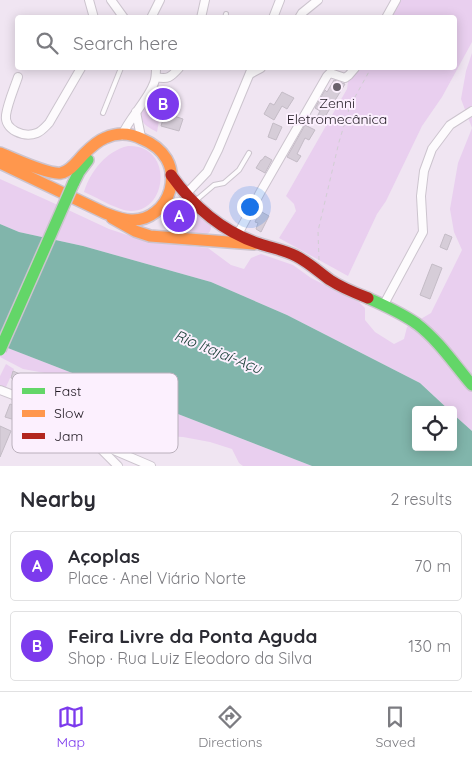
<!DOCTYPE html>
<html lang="en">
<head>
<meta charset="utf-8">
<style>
  :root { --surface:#fff; --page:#f7f7f7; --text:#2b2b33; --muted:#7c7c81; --line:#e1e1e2; --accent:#7c3aed }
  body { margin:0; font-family:Quicksand,sans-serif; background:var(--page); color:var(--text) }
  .controls { position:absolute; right:15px; bottom:15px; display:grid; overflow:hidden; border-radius:5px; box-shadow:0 2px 12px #0003 }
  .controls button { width:45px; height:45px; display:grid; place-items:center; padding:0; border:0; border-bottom:1px solid var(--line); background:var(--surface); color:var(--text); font:25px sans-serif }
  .you { position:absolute; left:249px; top:206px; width:18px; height:18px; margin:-12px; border:4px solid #fff; border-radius:50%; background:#1a73e8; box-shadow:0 0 0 8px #1a73e833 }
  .badge { display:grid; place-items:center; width:32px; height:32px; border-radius:50%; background:var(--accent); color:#fff; font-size:16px; font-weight:700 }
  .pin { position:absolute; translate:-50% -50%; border:2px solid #fff; box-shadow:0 1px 5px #0006 }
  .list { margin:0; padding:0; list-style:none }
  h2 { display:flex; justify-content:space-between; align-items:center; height:65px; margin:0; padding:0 20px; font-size:21px }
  h2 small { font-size:16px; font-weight:400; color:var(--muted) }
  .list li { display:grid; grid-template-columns:32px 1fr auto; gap:15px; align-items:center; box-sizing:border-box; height:70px; margin:0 10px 10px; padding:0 10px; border:1px solid var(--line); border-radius:5px }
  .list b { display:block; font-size:19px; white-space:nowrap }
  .list p { margin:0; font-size:16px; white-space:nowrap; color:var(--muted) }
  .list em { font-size:16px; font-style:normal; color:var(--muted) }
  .icon { flex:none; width:28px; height:28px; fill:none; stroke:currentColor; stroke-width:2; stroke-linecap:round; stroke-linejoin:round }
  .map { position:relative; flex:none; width:472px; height:466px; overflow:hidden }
  .search { position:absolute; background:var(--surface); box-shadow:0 2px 12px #0003; left:15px; right:15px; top:15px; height:55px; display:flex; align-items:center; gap:12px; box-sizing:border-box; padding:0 18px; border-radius:5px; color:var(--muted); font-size:19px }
  .sheet { height:225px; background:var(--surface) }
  nav { display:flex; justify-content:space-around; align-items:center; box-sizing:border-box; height:70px; border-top:1px solid var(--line); background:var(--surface); font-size:14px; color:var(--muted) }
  nav a { display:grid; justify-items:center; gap:2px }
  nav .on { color:var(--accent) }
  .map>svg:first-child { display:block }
  .green { fill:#e9cfef }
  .water { fill:#81b5ab }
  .building { fill:#d6cdd8; stroke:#c4bcc6 }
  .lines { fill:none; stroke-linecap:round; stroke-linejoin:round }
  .lane-casing { stroke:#ccc4ce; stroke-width:6 }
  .street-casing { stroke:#ccc4ce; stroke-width:10 }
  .fast-casing { stroke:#ccc4ce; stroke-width:14 }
  .slow-casing { stroke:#ccc4ce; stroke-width:14 }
  .jam-casing { stroke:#ccc4ce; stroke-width:14 }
  .path { stroke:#d1ced3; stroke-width:1; stroke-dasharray:4 4; stroke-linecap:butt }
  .lane { stroke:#fdfbfd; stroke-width:4 }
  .street { stroke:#fdfbfd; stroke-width:8 }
  .fast { stroke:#63d668; stroke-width:11 }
  .slow { stroke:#ff974d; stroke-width:11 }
  .jam { stroke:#b3261e; stroke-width:11 }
  .fast-bridge-casing { stroke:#ccc4ce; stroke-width:14; stroke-linecap:butt }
  .fast-bridge { stroke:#63d668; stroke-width:11 }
  .poi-dot { fill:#69616b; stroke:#fcf0fe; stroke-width:2 }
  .labels { text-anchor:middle; stroke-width:4; stroke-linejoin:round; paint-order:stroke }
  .poi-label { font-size:14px; fill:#211a23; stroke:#fcf0fe }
  .water-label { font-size:15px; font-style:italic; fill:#163c33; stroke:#fcf0fe }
  .key { fill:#fcf0fe; stroke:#bab0bc; stroke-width:1 }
  .key-label { font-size:14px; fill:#211a23 }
</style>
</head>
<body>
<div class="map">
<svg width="472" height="466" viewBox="0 0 472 466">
  <rect width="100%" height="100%" fill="#f0e5f2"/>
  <g class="green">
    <path d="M393 0H472V42L442 97 422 126 386 201 377 214 348 276 279 238 296 211 294 204 286 196 347 89 348 82 356 68H454V18L384 17Z"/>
    <path d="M472 53V431L453 414V410H449L420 383 287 315 211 282 83 246 19 232 0 224V179L49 201 109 229 146 241 208 248 231 265 244 269 251 258 261 254 293 265 311 278 359 302 365 308V320L375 332 394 344 404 339 407 327 431 313 462 250 454 232 450 209 458 163 472 128 461 99 466 71Z"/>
    <path d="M158 85 165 90 156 113 160 115 157 132C142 124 137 120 144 103L148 105Z"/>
    <path d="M128 146C173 144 169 211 131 211 119 211 96 197 84 192 90 172 106 151 128 146Z"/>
    <path d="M197 212 211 224C213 241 193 234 183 233Z"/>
    <path d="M0 345 312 466H243L239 463 232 449 210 442 183 437 164 436 155 432 143 413C137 413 129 414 123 412 107 407 93 392 82 379L73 381 61 376 23 369 0 357Z"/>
    <path d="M6 364 14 369 6 387H3L0 386V376Z"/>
  </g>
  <path class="water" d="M0 224 19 232 83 246 211 282 287 315 420 383 449 410H416V447H453V414L472 431V466H312L0 345Z"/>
  <g class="building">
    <path d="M334 80 345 84 323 120 317 117 320 111 315 108 325 90 327 92Z"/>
    <path d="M282 92 294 98 287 109 282 106 274 120 264 114 270 103 274 105Z"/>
    <path d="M165 113 183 119 179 131 161 126Z"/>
    <path d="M273 123 282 127 276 140 268 137Z"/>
    <path d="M305 125 315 130 309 140 305 138 297 154 301 156 297 162 287 157Z"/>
    <path d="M265 156 272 160 265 173 256 168 261 160H262Z"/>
    <path d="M180 202 191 211 178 230 166 222Z"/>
    <path d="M260 211 269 216 261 232 256 229 258 223 255 222Z"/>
    <path d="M445 234 452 237 447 250 440 247Z"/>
    <path d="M432 264 442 268 430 299 420 295Z"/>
    <path d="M13 371 20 374 19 377 33 382 29 391 15 386 17 380 11 378Z"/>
    <path d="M10 404 20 408 15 420 5 417Z"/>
    <path d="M0 426 11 431 0 457Z"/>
  </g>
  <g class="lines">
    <g class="lane-casing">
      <g id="lane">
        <path d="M225 18 226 14"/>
        <path d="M103 113 121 68"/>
        <path d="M194 202 214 185 224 183 239 170 249 153"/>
      </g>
    </g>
    <g class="street-casing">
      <g id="street">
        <path d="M89 0 94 18"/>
        <path d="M111 0 124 18"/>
        <path d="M151 18 160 0"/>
        <path d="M201 18 205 0"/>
        <path d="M273 18 280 0"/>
        <path d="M299 18 302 13 318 0"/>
        <path d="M386 18 396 0"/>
        <path d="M250 74 261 68"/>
        <path d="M18 77C14 89 8 102 6 115 4 130 24 138 37 133 42 131 45 127 49 123L81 68"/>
        <path d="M156 77C168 80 171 77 179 68"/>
        <path d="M136 112 141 137"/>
        <path d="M122 135C130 117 148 100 154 83 156 78 156 73 156 68"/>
        <path d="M186 194 207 172 218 150 252 68"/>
        <path d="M238 234 261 191 327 76 330 73 345 78 349 75 355 68"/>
        <path d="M383 306 423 232 421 196 424 171 432 149 450 125 472 111"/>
        <path d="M0 390 29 401"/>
        <path d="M36 404 47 420 55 425 151 466"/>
        <path d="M99 447 118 466"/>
      </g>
    </g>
    <g class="fast-casing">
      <g id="fast">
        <path d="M73 184 79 172 88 160"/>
        <path d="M368 298C385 306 402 313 417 324 439 341 454 364 472 385"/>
      </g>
    </g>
    <g class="slow-casing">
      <g id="slow">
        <path d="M0 153C13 158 48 175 61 173 71 171 77 161 84 154 90 148 97 141 105 138 118 132 130 133 142 139 164 148 176 166 170 190 165 208 149 221 131 220 122 220 113 216 105 213L0 163"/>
        <path d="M112 218 135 231 150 236 254 244"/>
      </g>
    </g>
    <g class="jam-casing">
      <path id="jam" d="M171 175C193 206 223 232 260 244 272 248 284 250 296 256 308 262 319 272 330 280 342 288 355 293 368 298"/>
    </g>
    <path class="path" d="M319 260 318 231 339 142 350 106 371 68"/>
    <use href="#lane" class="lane"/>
    <use href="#street" class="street"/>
    <use href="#fast" class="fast"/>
    <use href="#slow" class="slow"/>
    <use href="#jam" class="jam"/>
    <g class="fast-bridge-casing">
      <path id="fast-bridge" d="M0 350 73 184"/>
    </g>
    <use href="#fast-bridge" class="fast-bridge"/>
  </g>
  <circle class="poi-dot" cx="337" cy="87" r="5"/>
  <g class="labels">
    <g class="poi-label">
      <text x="337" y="108">Zenni<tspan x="337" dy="16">Eletromecânica</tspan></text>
    </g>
    <g class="water-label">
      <text transform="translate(218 352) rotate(22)" y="5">Rio Itajaí-Açu</text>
    </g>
  </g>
  <rect x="12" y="373" width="166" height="80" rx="8" class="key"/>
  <rect x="22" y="388" width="23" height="6" fill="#63d668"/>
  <rect x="22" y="410" width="23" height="7" fill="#ff974d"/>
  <rect x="22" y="433" width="23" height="6" fill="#b3261e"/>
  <g class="key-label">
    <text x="54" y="396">Fast</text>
    <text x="54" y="418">Slow</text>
    <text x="54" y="441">Jam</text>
  </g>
</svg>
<div class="controls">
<button><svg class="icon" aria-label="locate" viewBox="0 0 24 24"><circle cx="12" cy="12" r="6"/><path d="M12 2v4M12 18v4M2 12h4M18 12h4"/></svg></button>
</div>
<div class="you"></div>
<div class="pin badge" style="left:179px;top:216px">A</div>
<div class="pin badge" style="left:163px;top:104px">B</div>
<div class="search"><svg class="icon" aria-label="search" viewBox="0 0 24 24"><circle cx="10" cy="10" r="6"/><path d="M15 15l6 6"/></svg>Search here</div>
</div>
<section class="sheet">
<h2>Nearby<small>2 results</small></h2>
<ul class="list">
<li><span class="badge">A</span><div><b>Açoplas</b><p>Place · Anel Viário Norte</p></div><em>70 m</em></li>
<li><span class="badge">B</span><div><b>Feira Livre da Ponta Aguda</b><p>Shop · Rua Luiz Eleodoro da Silva</p></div><em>130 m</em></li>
</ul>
</section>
<nav>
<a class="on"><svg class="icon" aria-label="map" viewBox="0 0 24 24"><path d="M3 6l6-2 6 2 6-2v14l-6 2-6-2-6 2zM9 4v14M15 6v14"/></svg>Map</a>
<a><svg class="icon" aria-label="directions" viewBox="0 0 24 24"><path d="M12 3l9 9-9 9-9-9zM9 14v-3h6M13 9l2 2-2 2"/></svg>Directions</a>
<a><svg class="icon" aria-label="saved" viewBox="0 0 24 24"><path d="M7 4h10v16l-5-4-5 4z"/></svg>Saved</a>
</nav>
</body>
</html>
